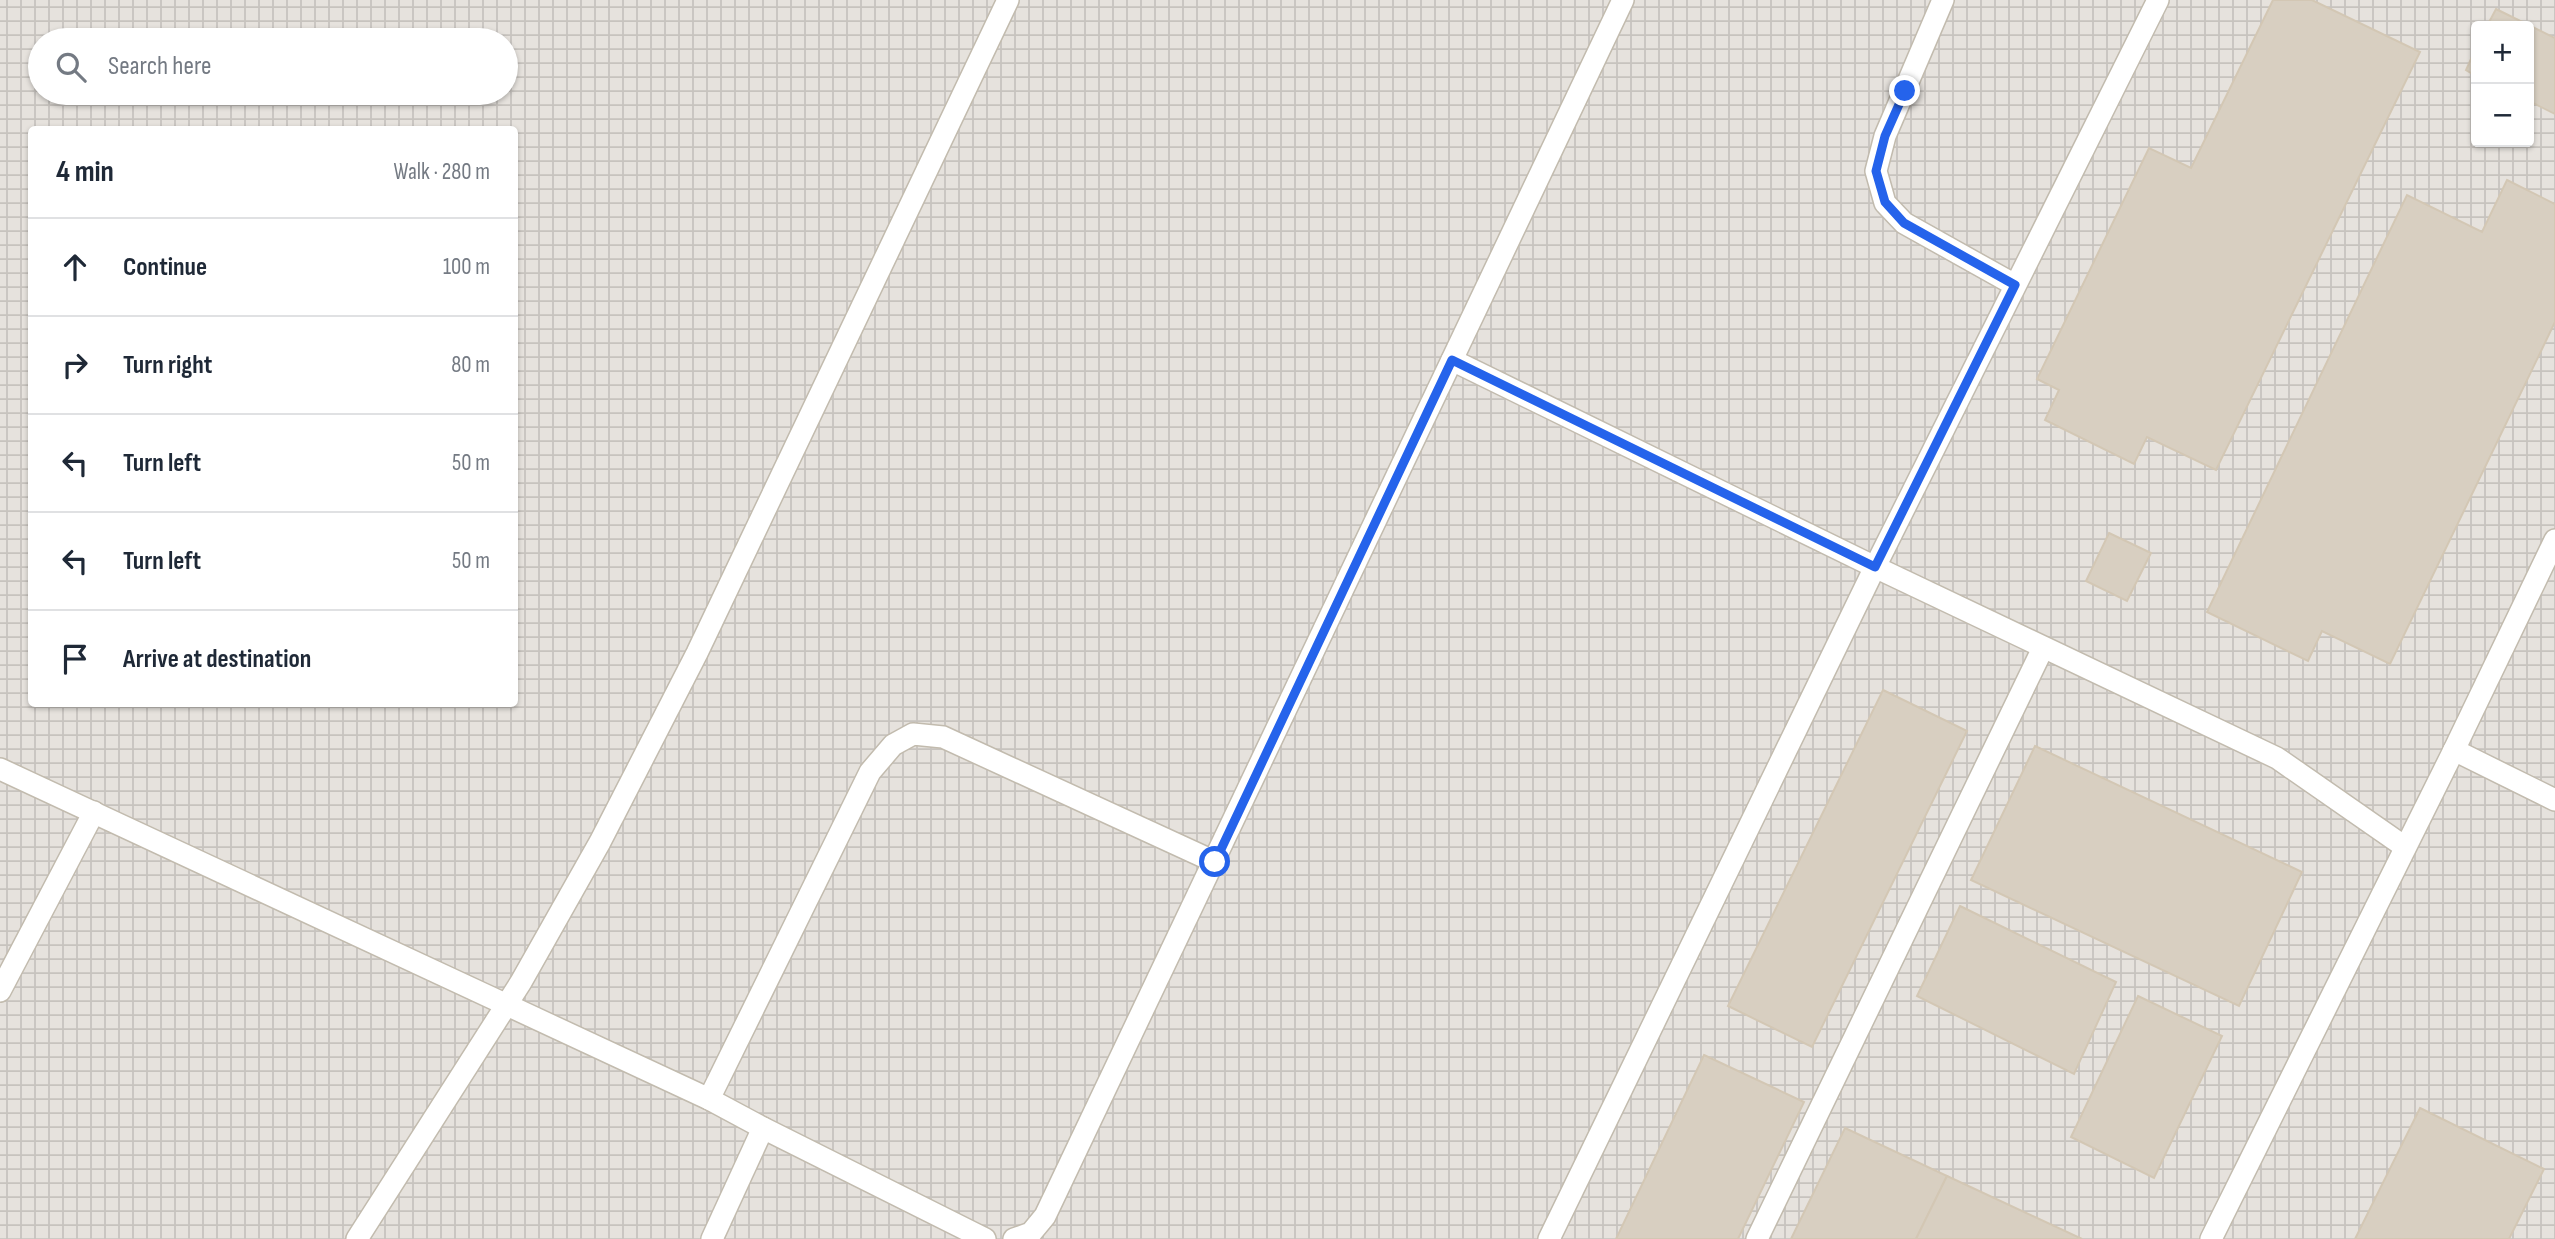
<!DOCTYPE html>
<html lang="en">
<head>
<meta charset="utf-8">
<style>
  :root { --surface:#fff; --page:#f2f2f3; --text:#1f2937; --muted:#747a83; --line:#e0e1e3 }
  body { margin:0; font-family:"Sofia Sans Condensed",sans-serif; background:var(--page); color:var(--text) }
  .controls { position:absolute; right:21px; top:21px; display:grid; overflow:hidden; border-radius:7px; box-shadow:0 2px 5px #0004 }
  .controls button { width:63px; height:63px; display:grid; place-items:center; padding:0; border:0; border-bottom:2px solid var(--line); background:var(--surface); color:var(--text); font:35px sans-serif }
  .stop { position:absolute; width:21px; height:21px; margin:-16px; border:5px solid #2563eb; border-radius:50%; background:#fff }
  .stop.end { background:#2563eb; border-color:#fff; box-shadow:0 2px 7px #0008 }
  .list { margin:0; padding:0; list-style:none }
  h2 { display:flex; justify-content:space-between; align-items:center; height:91px; margin:0; padding:0 28px; font-size:30px }
  h2 small { font-size:23px; font-weight:400; color:var(--muted) }
  .list li { display:grid; grid-template-columns:46px 1fr auto; gap:21px; align-items:center; box-sizing:border-box; height:98px; padding:0 28px; border-top:2px solid var(--line) }
  .list b { display:block; font-size:26px; white-space:nowrap }
  .list em { font-size:23px; font-style:normal; color:var(--muted) }
  .icon { flex:none; width:38px; height:38px; fill:none; stroke:currentColor; stroke-width:2; stroke-linecap:round; stroke-linejoin:round }
  .map { position:relative; flex:none; width:2555px; height:1239px; overflow:hidden }
  .search { position:absolute; background:var(--surface); box-shadow:0 2px 5px #0004; left:28px; top:28px; width:490px; height:77px; display:flex; align-items:center; gap:18px; box-sizing:border-box; padding:0 24px; border-radius:38px; color:var(--muted); font-size:26px }
  .panel { position:absolute; background:var(--surface); box-shadow:0 2px 5px #0004; left:28px; top:126px; width:490px; height:581px; border-radius:7px }
  .map>svg:first-child { display:block }
  .industrial { fill:url(#industrial-grid); fill-rule:evenodd }
  .building { fill:#d8cfc1; stroke:#d3c7b4; stroke-width:2 }
  .lines { fill:none; stroke-linecap:round; stroke-linejoin:round }
  .service-casing { stroke:#c2bbae; stroke-width:24 }
  .service { stroke:#fff; stroke-width:21 }
  .route { stroke:#2563eb; stroke-width:9 }
</style>
</head>
<body>
<div class="map">
<svg width="2555" height="1239" viewBox="0 0 2555 1239">
  <defs>
    <pattern id="industrial-grid" width="8" height="8" patternUnits="userSpaceOnUse" patternTransform="scale(1.75)"><rect width="8" height="8" fill="#e6e2dd"/><path d="M0 4h8M4 0v8" fill="none" stroke="#c7c3be"/></pattern>
  </defs>
  <rect width="100%" height="100%" fill="#f6f3ec"/>
  <path class="industrial" d="M0 0H2555V1239H0ZM2476 26H2529V142H2476ZM40 40H506V93H40ZM32 130H514V704H32Z"/>
  <g class="building">
    <path d="M2273 0H2312L2420 52 2216 470 2147 437 2134 464 2045 420 2059 390 2037 379 2149 148 2191 168Z"/>
    <path d="M2496 9 2555 38V114L2529 101V26H2487Z"/>
    <path d="M2476 48V76L2466 70Z"/>
    <path d="M2507 180 2555 204V322L2390 664 2322 631 2308 661 2207 612 2407 195 2482 232Z"/>
    <path d="M2109 533 2151 553 2127 601 2086 581Z"/>
    <path d="M1883 690 1967 731 1812 1047 1728 1006Z"/>
    <path d="M2035 746 2302 872 2239 1006 1971 880Z"/>
    <path d="M1960 906 2116 982 2074 1074 1917 996Z"/>
    <path d="M2138 996 2222 1036 2154 1178 2071 1137Z"/>
    <path d="M1704 1055 1804 1102 1738 1239H1616Z"/>
    <path d="M2420 1108 2544 1169 2509 1239H2355Z"/>
    <path d="M1845 1128 1947 1176 1916 1239H1791Z"/>
    <path d="M1947 1176 2082 1239H1916Z"/>
  </g>
  <g class="lines">
    <g class="service-casing">
      <g id="service">
        <path d="M1943 0 1885 136 1876 171 1885 203 1904 223 2015 285"/>
        <path d="M1452 360 1875 567 2277 758 2405 847"/>
        <path d="M2454 750 2555 800"/>
        <path d="M0 769 709 1099 763 1128 985 1239"/>
        <path d="M0 991 94 812"/>
        <path d="M709 1099 870 772 893 745 913 734 943 737 1215 862"/>
        <path d="M357 1239 521 982 600 842 697 653 1008 0"/>
        <path d="M712 1239 763 1128"/>
        <path d="M1014 1239 1031 1233 1045 1216 1623 0"/>
        <path d="M1549 1239 1875 567 2158 0"/>
        <path d="M1757 1239 2043 648"/>
        <path d="M2211 1239 2454 750 2555 540"/>
      </g>
    </g>
    <use href="#service" class="service"/>
  </g>
  <g class="lines">
    <path class="route" d="M1215 862 1452 360 1875 567 2015 285 1904 223 1885 202 1876 171 1885 136 1905 91"/>
  </g>
</svg>
<div class="controls">
<button>+</button>
<button>−</button>
</div>
<div class="stop" style="left:1215px;top:862px"></div>
<div class="stop end" style="left:1905px;top:91px"></div>
<div class="search"><svg class="icon" aria-label="search" viewBox="0 0 24 24"><circle cx="10" cy="10" r="6"/><path d="M15 15l6 6"/></svg>Search here</div>
<section class="panel">
<h2>4 min<small>Walk · 280 m</small></h2>
<ul class="list">
<li><svg class="icon" aria-label="ahead" viewBox="0 0 24 24"><path d="M12 20V5M6 11l6-6 6 6"/></svg><div><b>Continue</b></div><em>100 m</em></li>
<li><svg class="icon" aria-label="right" viewBox="0 0 24 24"><path d="M7 20v-9h11M14 6l5 5-5 5"/></svg><div><b>Turn right</b></div><em>80 m</em></li>
<li><svg class="icon" aria-label="left" viewBox="0 0 24 24"><path d="M17 20v-9H6M10 6l-5 5 5 5"/></svg><div><b>Turn left</b></div><em>50 m</em></li>
<li><svg class="icon" aria-label="left" viewBox="0 0 24 24"><path d="M17 20v-9H6M10 6l-5 5 5 5"/></svg><div><b>Turn left</b></div><em>50 m</em></li>
<li><svg class="icon" aria-label="arrive" viewBox="0 0 24 24"><path d="M6 21V4h12l-3 4 3 4H6"/></svg><div><b>Arrive at destination</b></div></li>
</ul>
</section>
</div>
</body>
</html>
